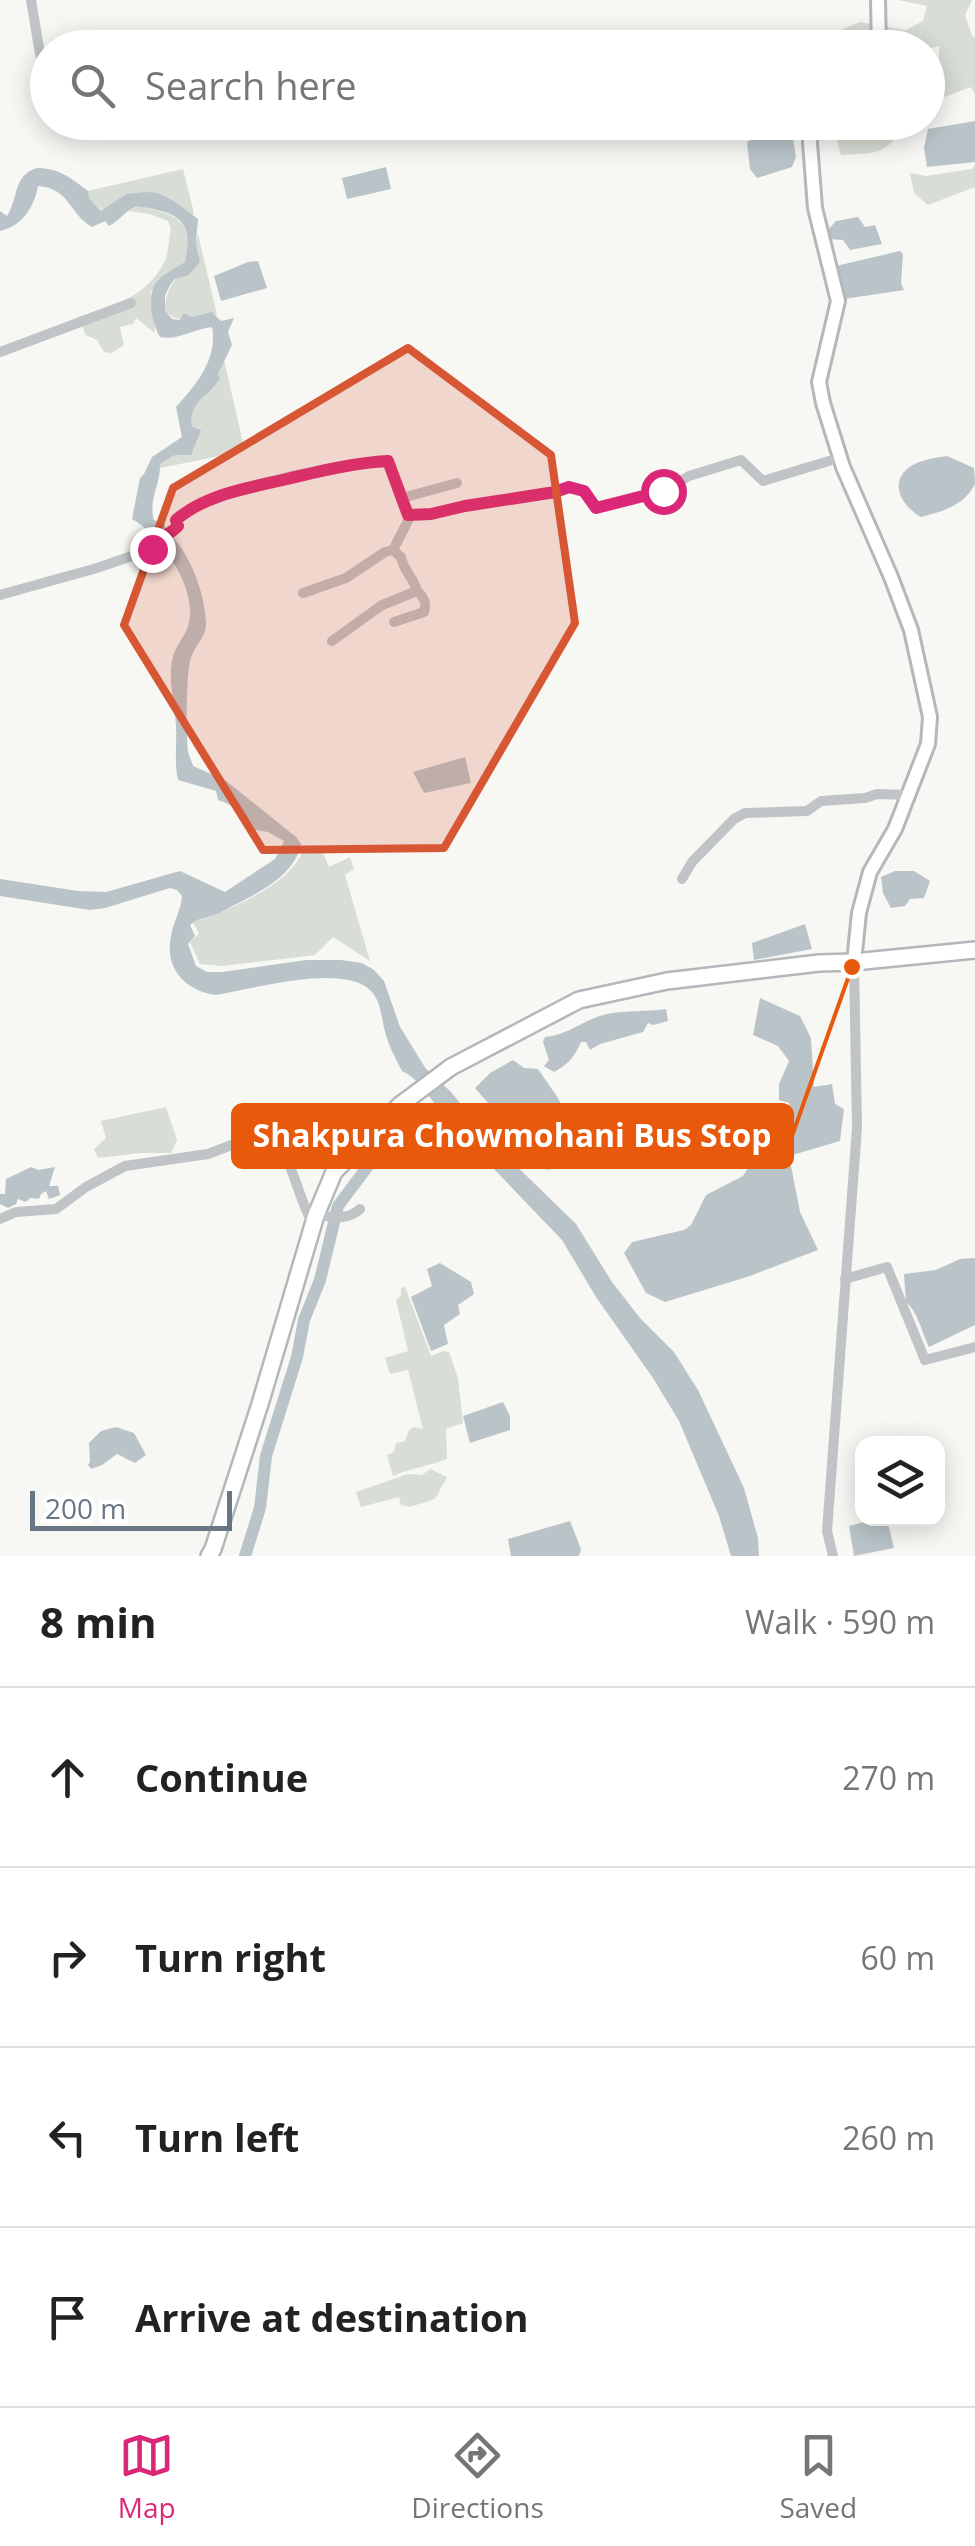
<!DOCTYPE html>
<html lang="en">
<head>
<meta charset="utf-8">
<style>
  :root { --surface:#fff; --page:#f2f2f2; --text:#222; --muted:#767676; --line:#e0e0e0; --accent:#db2777 }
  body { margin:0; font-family:"Open Sans",sans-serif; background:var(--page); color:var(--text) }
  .controls { position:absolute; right:30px; bottom:30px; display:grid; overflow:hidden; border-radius:20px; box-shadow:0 5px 25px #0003 }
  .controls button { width:90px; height:90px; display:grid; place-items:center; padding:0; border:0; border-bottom:2px solid var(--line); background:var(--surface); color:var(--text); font:50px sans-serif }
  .scale { position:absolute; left:30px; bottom:25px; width:202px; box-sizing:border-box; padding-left:10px; border:5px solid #687783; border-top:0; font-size:28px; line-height:35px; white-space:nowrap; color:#687783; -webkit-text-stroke:8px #fff; paint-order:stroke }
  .stop { position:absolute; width:30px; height:30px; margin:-22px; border:8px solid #db2777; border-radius:50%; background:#fff }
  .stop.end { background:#db2777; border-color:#fff; box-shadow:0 2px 10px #0008 }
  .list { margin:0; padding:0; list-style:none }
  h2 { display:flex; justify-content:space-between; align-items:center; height:130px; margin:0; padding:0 40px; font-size:42px }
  h2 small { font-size:32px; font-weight:400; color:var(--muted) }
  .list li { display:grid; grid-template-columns:65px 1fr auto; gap:30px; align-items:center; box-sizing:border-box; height:180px; padding:0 40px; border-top:2px solid var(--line) }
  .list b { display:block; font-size:38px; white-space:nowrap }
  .list em { font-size:32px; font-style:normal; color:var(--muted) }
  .icon { flex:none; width:55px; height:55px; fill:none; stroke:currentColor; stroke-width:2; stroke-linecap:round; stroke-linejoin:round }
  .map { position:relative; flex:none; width:975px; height:1556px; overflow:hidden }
  .search { position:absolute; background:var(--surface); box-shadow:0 5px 25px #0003; left:30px; right:30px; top:30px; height:110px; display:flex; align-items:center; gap:25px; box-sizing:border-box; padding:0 35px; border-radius:55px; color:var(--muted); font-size:38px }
  .sheet { height:850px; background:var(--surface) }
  nav { display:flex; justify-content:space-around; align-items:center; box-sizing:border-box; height:140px; border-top:2px solid var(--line); background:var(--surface); font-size:28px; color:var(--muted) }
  nav a { display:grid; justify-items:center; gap:5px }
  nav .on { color:var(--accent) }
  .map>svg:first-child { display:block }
  .green { fill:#d8ddd5 }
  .water { fill:#bac4c8 }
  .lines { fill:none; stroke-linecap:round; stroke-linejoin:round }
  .river { stroke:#bac4c8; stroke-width:12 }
  .major-casing { stroke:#b4b8bb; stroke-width:18 }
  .highway-casing { stroke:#b3b7ba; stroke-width:20 }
  .minor { stroke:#c0c4c7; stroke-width:10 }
  .major { stroke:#fff; stroke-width:12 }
  .highway { stroke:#fff; stroke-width:15 }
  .route { stroke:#db2777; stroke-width:12 }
  .marked { fill:#d75734; fill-opacity:0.2; stroke:#d75734; stroke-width:8; stroke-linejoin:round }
  .leader { fill:none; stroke:#e8590c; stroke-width:4 }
  .callout-dot { fill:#e8590c; stroke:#fff; stroke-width:4 }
  .callout { fill:#e8590c; stroke:#e8590c; stroke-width:4 }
  .callout-label { font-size:32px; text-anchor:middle; font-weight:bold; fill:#fff }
</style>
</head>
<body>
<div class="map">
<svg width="975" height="1556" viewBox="0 0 975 1556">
  <rect width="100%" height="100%" fill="#f7f7f4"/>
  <g class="green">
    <path d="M898 0H972L965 15 972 36 975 37V94L971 87 928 103V78L939 65V46L928 49 825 48 828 35 860 22 906 30 923 21 927 6Z"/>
    <path d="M844 123V122L905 123C888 155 876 153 841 155L834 130Z"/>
    <path d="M975 165V187L928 205 914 193 910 173 926 176 972 169Z"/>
    <path d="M183 169 194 213 191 216 174 201 158 193 126 194 102 211 89 198 88 191Z"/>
    <path d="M140 206C177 215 195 220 185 263L158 279 151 292 155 333 136 318 133 324 120 327 124 345 111 353 104 352 97 340 86 335 78 317C115 305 146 298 165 261 169 253 168 240 171 229L168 221 150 214 128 211Z"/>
    <path d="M198 234 217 315C196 310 183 330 165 310 165 284 183 271 199 254L196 242Z"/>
    <path d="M224 360 245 451 160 468V464C170 459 171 452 184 455L192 427 191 420 193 405C208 396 218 376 224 360Z"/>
    <path d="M305 845 321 848 329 867 350 857 354 869 345 875 370 961 333 937 315 955 222 966 200 964 190 942 199 934 193 922C229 910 295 884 305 845Z"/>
    <path d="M166 1107 177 1140 171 1153H140L98 1158 94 1149 106 1138 101 1121Z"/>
    <path d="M405 1287 431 1356 443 1351 449 1352 458 1378 463 1423 446 1429 447 1459C428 1466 412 1468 393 1476L387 1455 394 1452 396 1443 405 1441 409 1430 414 1427 423 1429 408 1370 390 1374 385 1358 408 1351 396 1300 401 1295V1288Z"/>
    <path d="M430 1469 447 1477 435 1499 410 1507 401 1505 399 1497 361 1507 356 1492 408 1474 422 1475Z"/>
  </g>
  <g class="water">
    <path d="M975 121V162L927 167 924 148 928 129Z"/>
    <path d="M782 130 792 132 796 157 792 167 757 178 750 169 747 142 765 133Z"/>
    <path d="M386 167 391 189 347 199 342 178Z"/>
    <path d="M37 168C59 168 71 178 88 191L89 198 101 211 126 194 146 192 158 193 174 201 198 219 196 242 200 262 189 275 175 279 170 285 165 296V310L172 319 180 320 184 313 192 317 212 312 221 321 234 318 228 332 232 345 218 374 220 378C208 399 188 400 192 427L201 430 191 455C167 455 178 454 160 464 161 484 148 499 154 520L164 524C167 535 176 539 182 549 195 569 205 598 206 623 207 636 195 645 191 658 186 670 186 737 188 751 188 753 193 765 193 766L225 780 296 837 301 844C294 880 247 898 219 913 209 918 199 917 190 925L195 936 188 944 196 966 207 972H222L306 960H341L362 963 374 970 384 981 400 1027 426 1069 450 1091 497 1147 576 1224 612 1282 640 1318 674 1352 698 1390 744 1488 758 1538 759 1556H731L719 1516 679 1421 653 1378 596 1297 562 1240 444 1117C431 1100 421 1080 402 1071 396 1059 389 1047 386 1035 381 1020 382 1001 370 990 343 963 252 989 216 995 186 991 164 969 171 936 173 922 181 911 182 896L177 890 170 888 105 908 90 910 0 896V879L78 891 106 892 180 871 225 892 275 859 284 841 268 832 255 830C249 815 233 805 218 800L216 791 178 780C174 761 177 745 176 726 175 704 167 678 173 657 176 644 187 635 189 622 197 588 161 535 132 519L140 478 144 474 152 457 182 437 176 407C196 385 218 359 212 327 193 329 178 341 160 337 152 324 146 295 157 281 163 274 176 268 185 262 190 236 190 219 161 211 153 209 144 206 136 207 125 210 120 221 109 226L105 221 92 227C69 214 70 188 38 186 34 208 22 226 0 231V211L7 216C19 197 13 175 37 168Z"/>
    <path d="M858 217 865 227 875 225 882 244 850 250 843 240 828 239V230L836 221Z"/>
    <path d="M900 251 903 254 901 283 904 290 844 299 836 266Z"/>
    <path d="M258 261 267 288 221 301 214 276 248 262Z"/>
    <path d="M947 456 974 468 975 484C964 506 943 511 921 517 905 508 888 486 907 469 917 460 935 458 947 456Z"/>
    <path d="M465 757 471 783 424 793 413 772Z"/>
    <path d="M895 871H914L930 881 924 898 910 899 905 906 891 908 883 893 881 877Z"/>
    <path d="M805 924 812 949 754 960 752 943Z"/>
    <path d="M760 998 800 1016 811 1038 814 1087 832 1084 835 1104 844 1109 840 1141 789 1156 800 1212 818 1250 747 1277 665 1302 646 1293 624 1253 632 1242 684 1230 691 1225 706 1195 743 1176 773 1129 790 1117 789 1103 779 1100V1084L789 1061 778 1046 753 1035Z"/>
    <path d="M666 1009 668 1021 653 1025 648 1023 643 1032 600 1044 590 1050 586 1042H581C575 1056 568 1065 554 1072L544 1066 549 1060 543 1042 545 1037C569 1035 584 1019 607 1014 626 1010 647 1012 666 1009Z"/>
    <path d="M513 1060 524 1068 538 1069 558 1098 576 1134 571 1149 558 1168 546 1170 475 1088 490 1073Z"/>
    <path d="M31 1167 38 1170 55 1167 49 1186H58L60 1195 49 1199 46 1191 41 1194 39 1199 30 1198 26 1202 18 1199 16 1204 8 1208 0 1204V1194H5L6 1179Z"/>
    <path d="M975 1258V1325L929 1347C922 1333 918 1312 906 1302L904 1274 936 1270 960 1259Z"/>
    <path d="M440 1263 471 1282 474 1294 458 1305 460 1314 444 1325 448 1344 431 1351 411 1297 432 1286 427 1269Z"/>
    <path d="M503 1402 510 1416V1430L470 1443 463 1416Z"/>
    <path d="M116 1427 134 1433 146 1455 135 1463 117 1454 102 1465 91 1469 88 1465 90 1462 89 1443 101 1431Z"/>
    <path d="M880 1518 887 1519 894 1548 854 1556 849 1526Z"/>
    <path d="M570 1521 581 1549 579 1556H511L508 1539Z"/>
  </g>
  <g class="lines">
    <path class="river" d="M245 1556 260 1508 266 1456 297 1357 304 1320 320 1280 338 1206 374 1158 386 1146 441 1112 444 1107"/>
    <g class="major-casing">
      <g id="major">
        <path d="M878 0 879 48"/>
        <path d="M811 122 810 143 815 208 838 301 819 382 823 403 843 467 891 577 911 630 930 717 928 744 895 829 870 872 859 913 854 962"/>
      </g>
    </g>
    <g class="highway-casing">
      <path id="highway" d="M209 1556 213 1549 260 1404 316 1215 334 1172 400 1105 451 1067 579 1000 667 981 819 963 854 962 975 950"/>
    </g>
    <g class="minor">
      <path d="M31 0 40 54 48 69"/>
      <path d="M0 352 131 303"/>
      <path d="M402 498 457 483"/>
      <path d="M393 550 401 557C403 570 414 578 417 591"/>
      <path d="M303 593 346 578 385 552 393 550 411 515"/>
      <path d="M0 595 97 568 152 549C156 538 170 535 178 526L177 519C214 487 337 465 388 461L409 515H411L431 514 465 506 555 493 569 487 584 491 596 508 663 491 689 476 741 460 763 481 829 461"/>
      <path d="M332 641 382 605 417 591C424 597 427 603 424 612L394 622"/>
      <path d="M682 879 692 862 734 819 745 813 807 811 821 801 865 798 877 794 907 795"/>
      <path d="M316 1215C333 1217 347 1221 360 1209"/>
      <path d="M0 1219 16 1212 56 1209 86 1187 125 1166 208 1154 255 1136 268 1133C294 1157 296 1195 313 1224"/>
      <path d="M845 1279 887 1267 925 1360 975 1347"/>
      <path d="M833 1556 827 1531 857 1128 854 962"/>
    </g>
    <use href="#major" class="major"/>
    <use href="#highway" class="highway"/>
  </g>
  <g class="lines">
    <path class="route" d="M152 549C156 538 170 535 178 526L176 520C206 494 249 488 287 479 321 471 353 463 388 461L408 515 431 514 465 506 555 492 569 487 584 491 596 508 663 491"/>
  </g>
  <path class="marked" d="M408 348 551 455 575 623 444 848 263 850 124 625 173 488Z"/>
  <path class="leader" d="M852 967L792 1136"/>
  <circle class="callout-dot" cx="852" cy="967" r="10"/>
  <rect class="callout" x="233" y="1105" width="559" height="62" rx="10"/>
  <g class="callout-label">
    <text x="512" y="1147">Shakpura Chowmohani Bus Stop</text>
  </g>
</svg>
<div class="controls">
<button><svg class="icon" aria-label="layers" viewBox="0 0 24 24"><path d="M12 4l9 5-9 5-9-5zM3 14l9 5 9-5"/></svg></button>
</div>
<div class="scale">200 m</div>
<div class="stop" style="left:663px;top:491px"></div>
<div class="stop end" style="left:152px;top:549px"></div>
<div class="search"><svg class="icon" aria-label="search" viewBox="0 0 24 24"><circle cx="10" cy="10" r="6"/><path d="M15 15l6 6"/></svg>Search here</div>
</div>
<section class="sheet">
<h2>8 min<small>Walk · 590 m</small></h2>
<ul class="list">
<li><svg class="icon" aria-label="ahead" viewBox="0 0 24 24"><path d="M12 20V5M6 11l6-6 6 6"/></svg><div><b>Continue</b></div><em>270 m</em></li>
<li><svg class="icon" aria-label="right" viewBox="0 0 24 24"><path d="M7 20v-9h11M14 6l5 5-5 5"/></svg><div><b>Turn right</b></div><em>60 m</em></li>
<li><svg class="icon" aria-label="left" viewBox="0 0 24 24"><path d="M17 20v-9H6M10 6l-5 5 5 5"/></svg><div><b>Turn left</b></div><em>260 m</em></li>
<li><svg class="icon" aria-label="arrive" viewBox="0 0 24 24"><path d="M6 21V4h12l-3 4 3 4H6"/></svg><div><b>Arrive at destination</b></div></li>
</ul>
</section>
<nav>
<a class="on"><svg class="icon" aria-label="map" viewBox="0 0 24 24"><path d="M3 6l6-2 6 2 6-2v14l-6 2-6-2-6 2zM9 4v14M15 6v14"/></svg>Map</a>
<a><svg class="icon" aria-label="directions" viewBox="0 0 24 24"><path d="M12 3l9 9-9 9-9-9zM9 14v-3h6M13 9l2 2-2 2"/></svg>Directions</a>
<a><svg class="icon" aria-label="saved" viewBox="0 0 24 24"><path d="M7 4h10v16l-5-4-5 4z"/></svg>Saved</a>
</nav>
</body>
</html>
